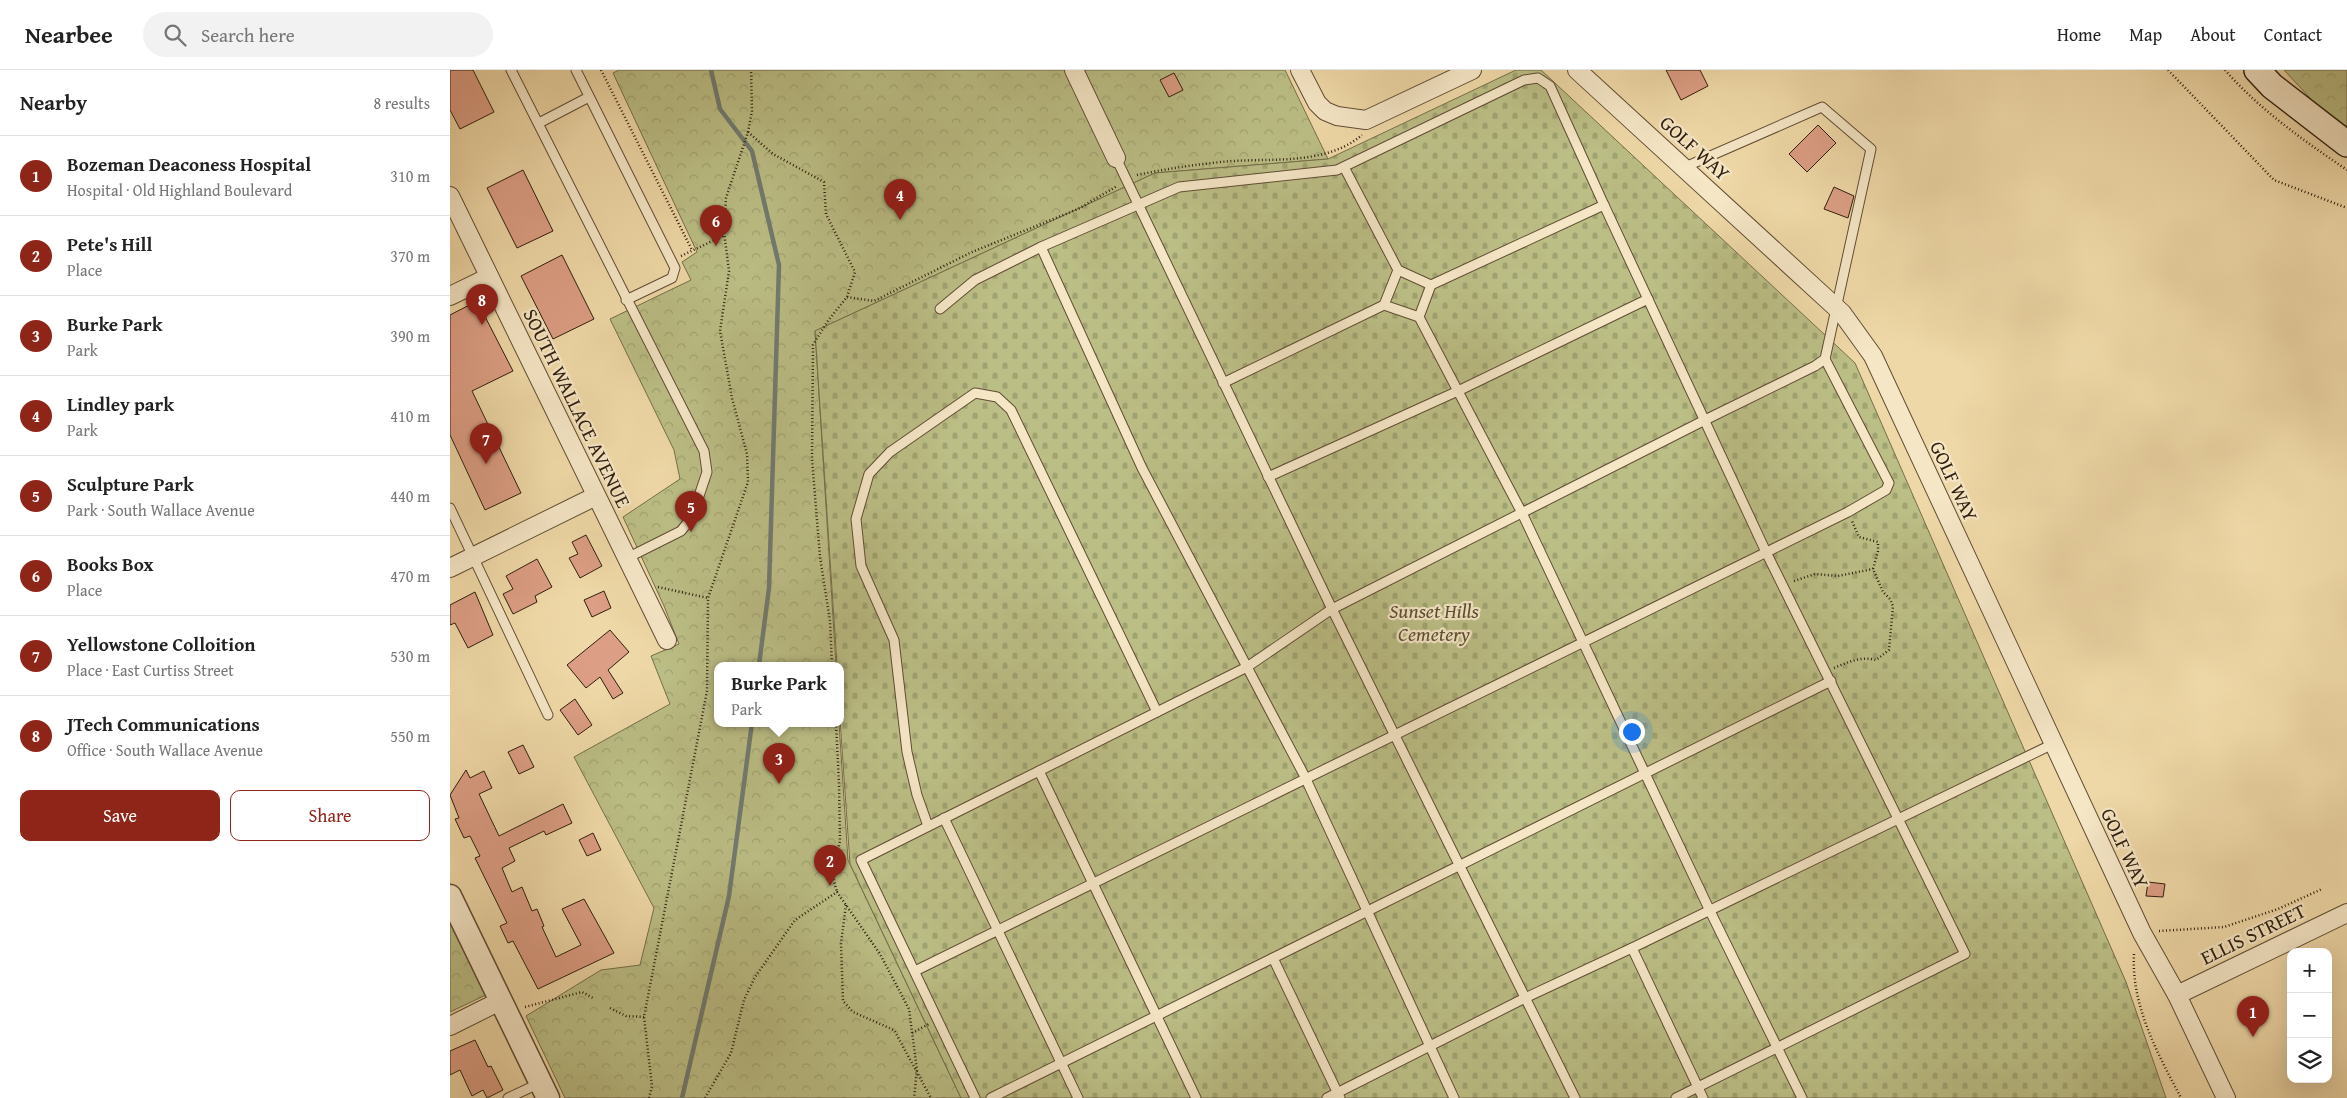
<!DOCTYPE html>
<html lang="en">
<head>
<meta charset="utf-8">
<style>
  :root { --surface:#fff; --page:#f2f2f2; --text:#222; --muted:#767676; --line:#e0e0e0; --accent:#8f2418 }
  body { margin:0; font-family:"Gentium Book Plus",serif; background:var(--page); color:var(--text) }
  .controls { position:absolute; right:15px; bottom:15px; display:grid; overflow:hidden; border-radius:10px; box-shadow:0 5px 20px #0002 }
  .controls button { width:45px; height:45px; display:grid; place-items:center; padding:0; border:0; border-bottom:1px solid var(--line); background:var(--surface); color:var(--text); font:25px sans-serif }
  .you { position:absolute; left:1181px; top:661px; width:18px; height:18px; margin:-12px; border:4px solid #fff; border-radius:50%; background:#1a73e8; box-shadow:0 0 0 8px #1a73e833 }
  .badge { display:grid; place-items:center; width:32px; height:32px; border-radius:50%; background:var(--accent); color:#fff; font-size:16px; font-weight:700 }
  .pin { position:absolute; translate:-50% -41px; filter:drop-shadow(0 1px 2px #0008) }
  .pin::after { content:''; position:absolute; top:26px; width:18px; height:15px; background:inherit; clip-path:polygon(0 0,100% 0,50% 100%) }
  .popup { position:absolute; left:264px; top:592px; width:130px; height:65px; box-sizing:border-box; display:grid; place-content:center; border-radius:10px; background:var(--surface); filter:drop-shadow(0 1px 4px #0005); font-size:16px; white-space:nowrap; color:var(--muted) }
  .popup b { font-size:19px; color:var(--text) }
  .popup::after { content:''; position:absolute; left:50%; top:100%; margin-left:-10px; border:10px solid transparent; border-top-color:var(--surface) }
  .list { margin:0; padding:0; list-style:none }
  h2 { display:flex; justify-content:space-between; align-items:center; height:65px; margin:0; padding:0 20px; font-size:21px }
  h2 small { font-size:16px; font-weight:400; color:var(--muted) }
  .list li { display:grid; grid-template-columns:32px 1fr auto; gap:15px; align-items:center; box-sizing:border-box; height:80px; padding:0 20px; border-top:1px solid var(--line) }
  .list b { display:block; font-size:19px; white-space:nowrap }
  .list p { margin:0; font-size:16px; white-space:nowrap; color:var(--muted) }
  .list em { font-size:16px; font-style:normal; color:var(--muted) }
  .actions { display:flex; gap:10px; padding:15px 20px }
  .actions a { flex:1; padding:11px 0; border:1px solid var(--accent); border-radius:10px; text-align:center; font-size:18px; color:var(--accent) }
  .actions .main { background:var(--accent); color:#fff }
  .icon { flex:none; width:28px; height:28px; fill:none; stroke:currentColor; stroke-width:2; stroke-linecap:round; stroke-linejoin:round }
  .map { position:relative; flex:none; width:1897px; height:1028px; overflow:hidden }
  header { display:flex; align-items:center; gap:30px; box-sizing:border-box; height:70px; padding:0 25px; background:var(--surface); border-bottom:1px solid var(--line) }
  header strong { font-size:24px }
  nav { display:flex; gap:28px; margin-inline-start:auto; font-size:18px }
  .search { width:350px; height:45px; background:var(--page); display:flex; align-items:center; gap:12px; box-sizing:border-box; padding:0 18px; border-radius:28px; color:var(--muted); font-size:19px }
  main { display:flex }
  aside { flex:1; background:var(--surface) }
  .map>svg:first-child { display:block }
  .forest { fill:url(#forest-crowns); stroke:#766e4a }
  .cemetery { fill:url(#cemetery-stones); stroke:#766e4a }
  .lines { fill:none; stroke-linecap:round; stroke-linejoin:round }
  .stream { stroke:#717b70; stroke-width:4.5 }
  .building { fill:#dc9e84; stroke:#301f0e }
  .service-casing { stroke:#604d34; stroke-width:11 }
  .minor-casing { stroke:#604d34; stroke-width:20 }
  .tertiary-casing { stroke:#604d34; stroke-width:25 }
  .secondary-casing { stroke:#301f0e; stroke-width:28 }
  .path { stroke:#301f0e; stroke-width:2.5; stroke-dasharray:1 2.5; stroke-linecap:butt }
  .service { stroke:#f5e6c6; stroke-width:9 }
  .minor { stroke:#f5e6c6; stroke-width:18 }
  .tertiary { stroke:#f5e6c6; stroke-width:22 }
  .secondary { stroke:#f5e6c6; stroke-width:25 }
  .labels { text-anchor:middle; stroke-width:4.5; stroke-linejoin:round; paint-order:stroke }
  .street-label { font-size:20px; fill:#301f0e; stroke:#f5e6c6 }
  .park-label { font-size:20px; font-style:italic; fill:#5a4f32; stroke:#f5e6c6 }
</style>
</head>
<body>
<header>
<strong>Nearbee</strong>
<div class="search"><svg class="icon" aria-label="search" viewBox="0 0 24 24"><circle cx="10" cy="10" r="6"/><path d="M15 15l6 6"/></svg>Search here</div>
<nav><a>Home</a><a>Map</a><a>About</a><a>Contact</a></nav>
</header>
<main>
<aside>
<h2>Nearby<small>8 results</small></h2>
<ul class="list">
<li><span class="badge">1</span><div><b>Bozeman Deaconess Hospital</b><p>Hospital · Old Highland Boulevard</p></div><em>310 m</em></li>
<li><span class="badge">2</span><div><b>Pete's Hill</b><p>Place</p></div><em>370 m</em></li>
<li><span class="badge">3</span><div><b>Burke Park</b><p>Park</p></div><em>390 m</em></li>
<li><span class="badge">4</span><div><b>Lindley park</b><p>Park</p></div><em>410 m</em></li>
<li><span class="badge">5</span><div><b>Sculpture Park</b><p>Park · South Wallace Avenue</p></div><em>440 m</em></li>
<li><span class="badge">6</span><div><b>Books Box</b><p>Place</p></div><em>470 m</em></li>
<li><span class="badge">7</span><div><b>Yellowstone Colloition</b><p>Place · East Curtiss Street</p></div><em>530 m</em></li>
<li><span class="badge">8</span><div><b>JTech Communications</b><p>Office · South Wallace Avenue</p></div><em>550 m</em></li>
</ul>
<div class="actions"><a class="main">Save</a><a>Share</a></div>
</aside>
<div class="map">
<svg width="1897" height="1028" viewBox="0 0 1897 1028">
  <defs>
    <pattern id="forest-crowns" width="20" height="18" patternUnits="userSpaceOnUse" patternTransform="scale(1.25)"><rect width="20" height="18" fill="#bbbe85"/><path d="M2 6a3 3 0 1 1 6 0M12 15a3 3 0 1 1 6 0" fill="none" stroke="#a1a372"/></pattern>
    <pattern id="cemetery-stones" width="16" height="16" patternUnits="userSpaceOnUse" patternTransform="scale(1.25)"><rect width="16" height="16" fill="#bbbe85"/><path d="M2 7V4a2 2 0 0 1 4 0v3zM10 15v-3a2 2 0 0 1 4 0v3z" fill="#a1a372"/></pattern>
  </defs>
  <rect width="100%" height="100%" fill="#efd8a7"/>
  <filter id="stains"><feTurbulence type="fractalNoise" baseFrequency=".004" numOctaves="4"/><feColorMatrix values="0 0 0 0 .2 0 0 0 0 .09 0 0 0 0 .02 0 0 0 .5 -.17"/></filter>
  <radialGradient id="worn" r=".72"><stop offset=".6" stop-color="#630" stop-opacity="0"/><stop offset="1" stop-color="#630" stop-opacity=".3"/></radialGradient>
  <g class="forest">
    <path d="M169 0H835L878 89 705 103 365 261 386 595H268V653H389L398 790 511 1028H115L76 946 151 900 190 895 204 838 124 687 220 634 201 586 229 574 214 536 173 447 230 409 224 380 160 249 241 210 232 192 247 182 163 3Z"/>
    <path d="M1834 0H1897V60L1875 44Z"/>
    <path d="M0 840 40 923 0 942Z"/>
  </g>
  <path class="cemetery" d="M1066 0H1091L1405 293 1676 912 1716 1028H511L400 794 390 649V595H387L365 261 705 103 878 89Z"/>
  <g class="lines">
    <g class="stream">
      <path d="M261 0 270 39 302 81 329 195 319 518 309 595"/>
      <path d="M232 1028 279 826 302 653"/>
    </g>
  </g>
  <g class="building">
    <path d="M0 0H23L44 42 10 59 0 40Z"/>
    <path d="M1216 0H1250L1258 16 1231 30Z"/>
    <path d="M724 3 733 20 719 27 710 10Z"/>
    <path d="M1368 55 1386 73 1357 102 1339 84Z"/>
    <path d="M73 100 103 161 67 178 37 118Z"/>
    <path d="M1384 117 1404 126 1398 148 1374 139Z"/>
    <path d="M112 185 144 249 103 269 71 206Z"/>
    <path d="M27 231 63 301 22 321 71 423 35 440 0 365V245Z"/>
    <path d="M136 465 152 496 130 508 119 488 128 484 122 472Z"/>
    <path d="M87 489 102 517 85 526 87 532 63 544 53 524 63 519 56 506Z"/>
    <path d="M154 521 161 538 142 547 134 530Z"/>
    <path d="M25 522 43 565 18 578 5 553 0 555V535Z"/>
    <path d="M160 560 179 582 158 600 173 623 163 629 150 607 136 618 117 595Z"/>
    <path d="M125 629 142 655 128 665 110 640Z"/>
    <path d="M73 675 84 697 69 704 58 682Z"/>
    <path d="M16 700 20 708 34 701 42 718 29 724 49 766 113 734 122 753 96 765 94 761 59 778 65 791 52 798 62 822 72 817 82 841 87 839 94 856 92 857 106 887 131 875 112 839 134 829 164 883 88 919 63 871 58 873 50 856 57 853 25 788 30 786 20 766 14 768 5 749 9 748 0 725Z"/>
    <path d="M143 763 151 780 137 786 129 770Z"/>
    <path d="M1698 812 1715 814 1713 827 1696 826Z"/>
    <path d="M25 970 38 997 41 996 53 1020 37 1028 33 1020 22 1026 10 1000 0 1005V981Z"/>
  </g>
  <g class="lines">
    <g class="service-casing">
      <g id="service">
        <path d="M61 0 254 381 257 402 242 447 231 461 177 488"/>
        <path d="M126 0 225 198 222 208 176 230"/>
        <path d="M89 53 139 27"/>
        <path d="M666 88 882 539 1255 350 1365 296 1375 289"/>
        <path d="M894 97 948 200"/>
        <path d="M591 177 692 398 854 705 1004 1028"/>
        <path d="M490 239 525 210 591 177 729 117 887 100 1074 10 1088 8 1100 16 1154 135"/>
        <path d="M969 247 934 235 948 200 981 215"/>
        <path d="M773 313 934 235"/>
        <path d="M818 407 1008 321 1198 229"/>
        <path d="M0 438 98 645"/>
        <path d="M589 701 746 1028"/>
        <path d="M494 748 628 1028"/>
        <path d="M478 756 467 725 457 682 444 570 411 496 406 449 419 404 440 382 525 323 547 327 561 340 707 642"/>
        <path d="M823 888 890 1028"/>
        <path d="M465 901 1398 442 1436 420 1439 413 1375 289 1421 79 1372 37 1235 97"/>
        <path d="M58 1028 90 1013"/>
        <path d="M525 1028 411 790 797 597 882 539 1125 1028"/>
        <path d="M541 1028 1381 611"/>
        <path d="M877 1028 1075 928 1182 878"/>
        <path d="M1226 1028 1515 884 1316 482 1154 135 981 215 969 247 1072 443 1260 841 1352 1028"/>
        <path d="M1253 1028 1182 878 1603 674"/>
      </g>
    </g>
    <g class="minor-casing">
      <g id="minor">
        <path d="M624 0 666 88"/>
        <path d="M850 0 867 33 875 41 887 46 916 50 1022 0"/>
        <path d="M1127 0 1392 243 1423 286 1692 863 1727 925 1776 1028"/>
        <path d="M0 126 217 570"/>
        <path d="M0 226 39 207"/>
        <path d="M0 498 146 426"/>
        <path d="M1727 925 1897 843"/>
        <path d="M0 956 50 931"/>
      </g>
    </g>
    <g class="tertiary-casing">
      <path id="tertiary" d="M0 826 98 1028"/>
    </g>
    <g class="secondary-casing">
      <path id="secondary" d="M1807 0 1822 16 1897 74"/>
    </g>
    <g class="path">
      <path d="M151 0 242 180"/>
      <path d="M1718 0 1824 110 1897 138"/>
      <path d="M1775 0C1810 40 1853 70 1897 100"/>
      <path d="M298 62 323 84 374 112 376 144 405 202 397 227 377 252 363 275 362 389 370 487 380 551 382 595"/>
      <path d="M687 105C715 99 742 95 771 92 817 87 874 97 912 65"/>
      <path d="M231 186 275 165"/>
      <path d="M397 227 424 231 522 182 628 139 667 116"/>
      <path d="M1344 511 1365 504 1388 506 1423 499"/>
      <path d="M208 517 258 528"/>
      <path d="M1384 598C1398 592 1411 586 1426 590L1439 580 1443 536 1440 529 1433 522 1423 499 1428 481V472L1409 467 1402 451"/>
      <path d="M386 653 389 714 390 771 382 804 387 822"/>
      <path d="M396 835 391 873 393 931 403 942 444 960 481 1028"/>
      <path d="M1709 861 1774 857 1828 839 1872 819"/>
      <path d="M1684 884C1681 936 1708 984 1731 1028"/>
      <path d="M75 937 132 922 143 928"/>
      <path d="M160 938 176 946 194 947"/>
      <path d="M462 963 479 954"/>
      <path d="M199 1028 202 1016 194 947 257 621 258 528 298 412 297 384 282 328 270 261 279 201 274 162 276 128 298 62 302 41 301 0"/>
      <path d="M255 1028 281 983 294 930 305 907 345 850 387 822 430 884 459 939 467 1000 464 1028"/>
    </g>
    <use href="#service" class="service"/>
    <use href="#minor" class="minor"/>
    <use href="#tertiary" class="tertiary"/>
    <use href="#secondary" class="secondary"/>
  </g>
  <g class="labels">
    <g class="street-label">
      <text transform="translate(1245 78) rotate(42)" y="7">GOLF WAY</text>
      <text transform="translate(127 338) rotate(64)" y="7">SOUTH WALLACE AVENUE</text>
      <text transform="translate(1504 411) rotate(65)" y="7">GOLF WAY</text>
      <text transform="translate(1675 778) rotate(65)" y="7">GOLF WAY</text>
      <text transform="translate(1803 864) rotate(-26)" y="7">ELLIS STREET</text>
    </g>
    <g class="park-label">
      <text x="984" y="548">Sunset Hills<tspan x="984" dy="23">Cemetery</tspan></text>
    </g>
  </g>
  <rect width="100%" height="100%" filter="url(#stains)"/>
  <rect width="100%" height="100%" fill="url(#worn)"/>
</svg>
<div class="controls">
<button>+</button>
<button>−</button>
<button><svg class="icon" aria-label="layers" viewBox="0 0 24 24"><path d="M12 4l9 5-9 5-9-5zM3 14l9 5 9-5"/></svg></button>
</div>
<div class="you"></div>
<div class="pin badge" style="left:1803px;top:967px">1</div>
<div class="pin badge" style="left:380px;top:816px">2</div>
<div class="pin badge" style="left:329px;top:714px">3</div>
<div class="popup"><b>Burke Park</b>Park</div>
<div class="pin badge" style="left:450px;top:150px">4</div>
<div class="pin badge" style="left:241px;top:462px">5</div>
<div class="pin badge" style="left:266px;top:176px">6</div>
<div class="pin badge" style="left:36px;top:394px">7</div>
<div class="pin badge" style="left:32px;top:255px">8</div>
</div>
</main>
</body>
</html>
